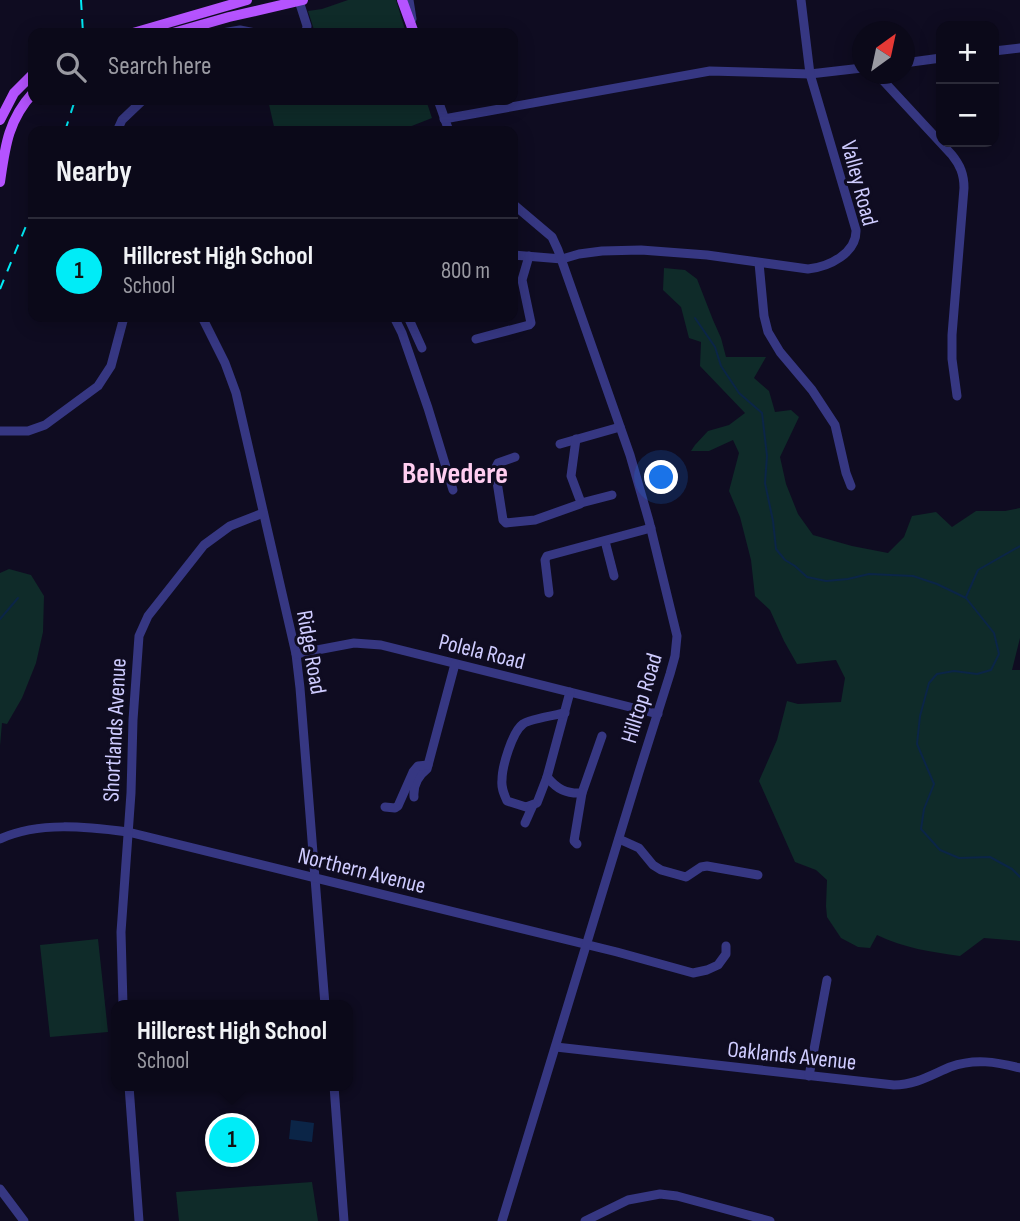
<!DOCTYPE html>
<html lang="en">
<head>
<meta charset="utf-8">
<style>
  :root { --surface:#0b0919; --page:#141222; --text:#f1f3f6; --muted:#9a9aa2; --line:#2b2a38; --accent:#00ecf7 }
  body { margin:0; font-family:"Sofia Sans Condensed",sans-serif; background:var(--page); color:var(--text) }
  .controls { position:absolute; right:21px; top:21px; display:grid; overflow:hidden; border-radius:14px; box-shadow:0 4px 18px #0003 }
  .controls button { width:63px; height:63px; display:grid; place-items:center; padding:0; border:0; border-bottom:2px solid var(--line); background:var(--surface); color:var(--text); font:35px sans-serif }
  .compass { position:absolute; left:852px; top:21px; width:63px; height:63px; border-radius:50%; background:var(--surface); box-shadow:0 4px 18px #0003; rotate:33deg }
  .you { position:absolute; left:662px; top:478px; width:24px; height:24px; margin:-18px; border:5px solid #fff; border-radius:50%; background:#1a73e8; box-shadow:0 0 0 10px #1a73e833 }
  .badge { display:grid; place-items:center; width:46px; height:46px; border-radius:50%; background:var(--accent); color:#111; font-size:23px; font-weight:700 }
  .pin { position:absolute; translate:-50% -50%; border:4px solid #fff; box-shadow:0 2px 7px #0006 }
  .popup { position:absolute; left:111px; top:1000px; width:242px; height:91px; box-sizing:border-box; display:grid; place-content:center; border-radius:14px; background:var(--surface); filter:drop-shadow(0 2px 5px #0005); font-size:23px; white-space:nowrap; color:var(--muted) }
  .popup b { font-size:26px; color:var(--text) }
  .popup::after { content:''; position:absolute; left:50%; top:100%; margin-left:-14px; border:14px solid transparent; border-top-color:var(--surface) }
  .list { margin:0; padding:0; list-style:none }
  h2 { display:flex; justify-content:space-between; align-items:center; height:91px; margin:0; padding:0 28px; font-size:30px }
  h2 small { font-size:23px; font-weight:400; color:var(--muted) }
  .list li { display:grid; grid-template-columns:46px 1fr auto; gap:21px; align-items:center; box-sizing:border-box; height:105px; padding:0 28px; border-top:2px solid var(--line) }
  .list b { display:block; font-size:26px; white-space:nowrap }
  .list p { margin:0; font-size:23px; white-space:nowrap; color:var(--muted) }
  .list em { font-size:23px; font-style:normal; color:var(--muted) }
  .icon { flex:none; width:38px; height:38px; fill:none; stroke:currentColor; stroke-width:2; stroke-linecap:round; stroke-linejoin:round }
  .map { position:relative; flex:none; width:1020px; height:1221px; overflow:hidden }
  .search { position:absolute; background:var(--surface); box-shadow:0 4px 18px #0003; left:28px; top:28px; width:490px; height:77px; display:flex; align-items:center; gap:18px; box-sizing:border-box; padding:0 24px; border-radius:14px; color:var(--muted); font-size:26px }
  .panel { position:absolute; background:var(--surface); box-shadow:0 4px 18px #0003; left:28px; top:126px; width:490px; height:196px; border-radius:14px }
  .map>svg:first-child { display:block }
  .green { fill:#0f2b29 }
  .water { fill:#0b2547 }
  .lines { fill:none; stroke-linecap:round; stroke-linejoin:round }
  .stream { stroke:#0b2547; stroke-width:2 }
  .minor { stroke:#363782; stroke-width:9 }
  .major { stroke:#b553ff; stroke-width:10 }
  .rail { stroke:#00ecf7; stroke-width:2; stroke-dasharray:10 9; stroke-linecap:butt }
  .labels { text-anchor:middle; stroke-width:6; stroke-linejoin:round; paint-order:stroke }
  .street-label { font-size:23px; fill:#cfccff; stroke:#0f0c21 }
  .district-label { font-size:30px; font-weight:bold; fill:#ffcef0; stroke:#0f0c21 }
</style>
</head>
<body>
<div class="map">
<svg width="1020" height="1221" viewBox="0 0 1020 1221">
  <rect width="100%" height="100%" fill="#0f0c21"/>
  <g class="green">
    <path d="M348 0H396L406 33H315L308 11 322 9Z"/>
    <path d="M268 100H426L432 118 399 131H275Z"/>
    <path d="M664 268 685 270 697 279 713 320 721 338 726 357H766L754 378 769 391 775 412 791 410 799 417 780 457 786 484 798 514 813 535 852 546 888 553 904 537 912 516 936 512 952 527 976 511H1005L1020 508V638L1012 670H1020V941L984 938 960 956C931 952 904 948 877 935L870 948 858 947 841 938 827 917 826 906 827 880 816 870 795 862 759 781 777 740 787 701 798 704 841 702 845 678 836 660 797 664 784 641 770 610 755 596 751 560 740 517 729 491 739 453 733 440 709 451H691L695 445 708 431 729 425 745 413 700 366 701 342 689 338 681 307 663 290Z"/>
    <path d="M9 569 31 575 44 596 43 632 36 663 22 698 7 724 2 723 0 746V573Z"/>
    <path d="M98 939 108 1032 50 1037 40 945Z"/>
    <path d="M312 1182 318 1221H179L176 1192Z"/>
  </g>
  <path class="water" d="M291 1120 314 1123 312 1142 289 1139Z"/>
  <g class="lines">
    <g class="stream">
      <path d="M695 318 715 347 721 366 739 393 762 413 767 456 765 483 773 521 776 549 785 560 795 566 807 577 826 581 848 579 869 574 913 576 937 584 966 598 994 633 999 654 991 670 977 674 954 671 937 674 929 683 920 716 917 744 934 784 924 809 921 829 940 850 959 858 990 857 1012 869 1020 877"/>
      <path d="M966 597 978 570 1020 546"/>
      <path d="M0 619 18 598"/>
    </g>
    <g class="minor">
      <path d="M409 0 412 19"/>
      <path d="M299 1 307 26 306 33"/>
      <path d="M222 33 240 30 256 33"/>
      <path d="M994 51 1020 48"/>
      <path d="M904 63 941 58"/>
      <path d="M877 74 952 155C960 165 964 174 964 188L952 335V359L957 396"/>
      <path d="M438 100 449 131"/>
      <path d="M444 119 710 71 810 74 862 68"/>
      <path d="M117 131 122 120 143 100"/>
      <path d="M513 255 562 259 579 254 602 251 641 250 707 255 808 269C829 267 857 253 856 230L810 74 801 0"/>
      <path d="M759 263 764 316 768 332 780 352 812 390 835 425 846 473 851 486"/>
      <path d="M202 317 225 363 236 393 296 654 300 688 325 1005"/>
      <path d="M394 317 402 333 428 408 453 490"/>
      <path d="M408 317 422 348"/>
      <path d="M476 339 529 325 531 323 522 280 529 256"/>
      <path d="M0 431H28L45 425 98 386 111 366 124 317"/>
      <path d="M560 444 620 427"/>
      <path d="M515 457 498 463 495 469 503 520 506 523 535 520 580 504V500L571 476 576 439"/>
      <path d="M581 503 612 495"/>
      <path d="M605 541 614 576"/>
      <path d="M549 593 545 560 547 556 651 528"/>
      <path d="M296 654 354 643 381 645 658 714"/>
      <path d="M570 692 547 777C557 789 566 794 582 793L602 736"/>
      <path d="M547 777 537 803 526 807 507 801C504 794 501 788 502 780 502 767 512 732 523 724 529 719 556 715 565 713"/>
      <path d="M414 797C413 785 418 776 427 769L455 664"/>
      <path d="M385 807 395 808 398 806 413 772 418 766 428 765"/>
      <path d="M525 823 533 805"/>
      <path d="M0 839C38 821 88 827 128 832L617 952 693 973 707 970 718 965 726 954V946"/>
      <path d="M619 839 639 848 653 865 661 870 686 877 701 867 707 866 758 875"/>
      <path d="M577 844 574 841 582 793"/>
      <path d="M123 1005 121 932 131 793 133 720 139 636 148 616 204 545 230 526 263 513"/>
      <path d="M556 1047 894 1085C915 1085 931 1075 950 1067 975 1058 996 1062 1020 1068"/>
      <path d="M809 1076 827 980"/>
      <path d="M129 1086 139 1221"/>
      <path d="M334 1086 344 1221"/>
      <path d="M0 1189 24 1221"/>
      <path d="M502 1221 639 772 670 674 675 656 677 636 649 521 630 455 558 250 552 237 513 204"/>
      <path d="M585 1221 628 1200 660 1194 677 1196 770 1221"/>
    </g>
    <g class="major">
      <path d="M402 0 414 33"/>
      <path d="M133 33 247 0"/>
      <path d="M173 33 229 17 303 0"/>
      <path d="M0 120 14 93 33 74"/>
      <path d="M0 182C5 147 8 120 33 93"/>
    </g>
    <g class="rail">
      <path d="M81 0 83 33"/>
      <path d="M65 131 75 100"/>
      <path d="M0 289 33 209"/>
    </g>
  </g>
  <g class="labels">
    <g class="street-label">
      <text transform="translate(860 183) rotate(75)" y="8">Valley Road</text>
      <text transform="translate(482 651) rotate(14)" y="8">Polela Road</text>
      <text transform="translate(312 652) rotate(80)" y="8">Ridge Road</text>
      <text transform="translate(641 698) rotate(-73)" y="8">Hilltop Road</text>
      <text transform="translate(114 730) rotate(-87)" y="8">Shortlands Avenue</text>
      <text transform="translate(362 870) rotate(14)" y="8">Northern Avenue</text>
      <text transform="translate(792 1055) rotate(6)" y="8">Oaklands Avenue</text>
    </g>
    <g class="district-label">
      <text x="455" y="483">Belvedere</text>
    </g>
  </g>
</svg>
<div class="controls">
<button>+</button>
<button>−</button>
</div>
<svg class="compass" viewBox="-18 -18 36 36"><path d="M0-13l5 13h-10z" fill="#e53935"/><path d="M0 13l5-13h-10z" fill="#9a9aa2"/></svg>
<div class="you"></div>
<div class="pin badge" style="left:232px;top:1140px">1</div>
<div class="popup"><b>Hillcrest High School</b>School</div>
<div class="search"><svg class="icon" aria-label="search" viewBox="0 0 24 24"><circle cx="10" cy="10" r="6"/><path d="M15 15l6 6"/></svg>Search here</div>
<section class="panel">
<h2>Nearby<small></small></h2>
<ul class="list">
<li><span class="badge">1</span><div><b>Hillcrest High School</b><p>School</p></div><em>800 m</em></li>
</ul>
</section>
</div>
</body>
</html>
